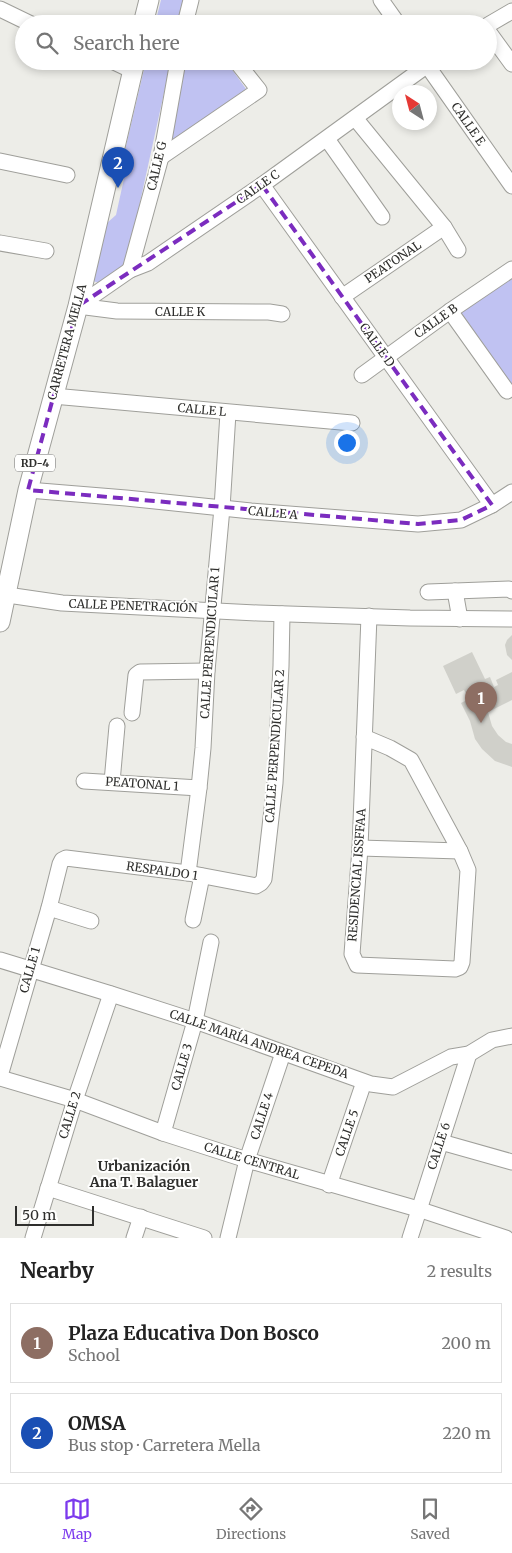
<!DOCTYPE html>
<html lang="en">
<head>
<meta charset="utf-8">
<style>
  :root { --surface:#fff; --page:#f6f6f6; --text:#222; --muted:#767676; --line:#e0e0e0; --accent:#7c3aed }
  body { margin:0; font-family:Merriweather,serif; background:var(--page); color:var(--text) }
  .compass { position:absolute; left:392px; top:85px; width:45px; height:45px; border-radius:50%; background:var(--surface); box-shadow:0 2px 8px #0003; rotate:324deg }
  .scale { position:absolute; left:15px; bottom:12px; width:79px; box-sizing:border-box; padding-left:5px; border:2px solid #2f2f2d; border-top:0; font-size:14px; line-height:18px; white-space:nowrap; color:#2f2f2d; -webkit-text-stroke:4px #fffffe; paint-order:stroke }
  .you { position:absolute; left:346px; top:442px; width:18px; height:18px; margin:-12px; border:4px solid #fff; border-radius:50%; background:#1a73e8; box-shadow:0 0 0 8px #1a73e833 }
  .badge { display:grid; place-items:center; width:32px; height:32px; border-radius:50%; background:var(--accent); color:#fff; font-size:16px; font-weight:700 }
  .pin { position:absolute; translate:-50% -41px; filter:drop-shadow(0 1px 2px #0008) }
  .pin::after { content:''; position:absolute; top:26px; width:18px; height:15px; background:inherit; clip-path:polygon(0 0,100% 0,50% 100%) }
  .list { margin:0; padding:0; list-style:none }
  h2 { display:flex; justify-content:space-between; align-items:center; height:65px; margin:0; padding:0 20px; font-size:21px }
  h2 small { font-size:16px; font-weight:400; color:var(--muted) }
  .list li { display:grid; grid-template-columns:32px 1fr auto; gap:15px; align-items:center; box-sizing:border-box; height:80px; margin:0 10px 10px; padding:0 10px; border:1px solid var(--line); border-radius:0px }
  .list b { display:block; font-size:19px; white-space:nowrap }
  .list p { margin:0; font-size:16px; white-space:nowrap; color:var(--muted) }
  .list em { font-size:16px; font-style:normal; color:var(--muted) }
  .icon { flex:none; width:28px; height:28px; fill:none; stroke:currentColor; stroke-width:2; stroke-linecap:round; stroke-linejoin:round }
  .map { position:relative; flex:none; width:512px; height:1238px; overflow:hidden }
  .search { position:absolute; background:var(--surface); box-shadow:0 2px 8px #0003; left:15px; right:15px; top:15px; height:55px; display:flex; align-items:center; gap:12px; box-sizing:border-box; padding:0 18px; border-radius:28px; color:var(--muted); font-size:19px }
  .sheet { height:245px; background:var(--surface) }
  nav { display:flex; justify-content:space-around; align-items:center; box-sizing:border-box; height:70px; border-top:1px solid var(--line); background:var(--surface); font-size:14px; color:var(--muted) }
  nav a { display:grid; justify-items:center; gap:2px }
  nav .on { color:var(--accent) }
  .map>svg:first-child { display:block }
  .green { fill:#c0c2f2 }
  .building { fill:#d0d0ca }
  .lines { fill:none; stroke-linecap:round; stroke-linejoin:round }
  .minor-casing { stroke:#9f9f9a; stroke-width:17 }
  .major-casing { stroke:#9f9f9a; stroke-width:21 }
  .minor { stroke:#fff; stroke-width:15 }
  .major { stroke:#fff; stroke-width:19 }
  .marked { fill:none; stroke:#7b2cbf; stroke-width:4; stroke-dasharray:10 6; stroke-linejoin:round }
  .labels { text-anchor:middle; stroke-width:4; stroke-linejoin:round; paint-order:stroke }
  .shield { fill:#fffffe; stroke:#6d6d6c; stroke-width:1 }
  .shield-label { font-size:11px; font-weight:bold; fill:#2f2f2d }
  .street-label { font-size:12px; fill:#2f2f2d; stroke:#fffffe }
  .neighbourhood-label { font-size:14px; font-weight:bold; fill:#2f2f2d; stroke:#fffffe }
</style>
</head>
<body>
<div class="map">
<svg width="512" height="1238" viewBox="0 0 512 1238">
  <rect width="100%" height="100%" fill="#edede8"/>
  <g class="green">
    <path d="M161 0H184L179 24H155Z"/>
    <path d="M146 61H171L126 266 99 283 93 281 107 223 116 215 127 165 125 150Z"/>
    <path d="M184 61H226L246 89 167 146Z"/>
    <path d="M512 274V386L460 311Z"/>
  </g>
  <g class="building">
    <path d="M512 635V660L507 655 505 645 507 640Z"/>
    <path d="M472 652 485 679 490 677 494 687 498 685 496 680 512 672V700L488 712 492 726 498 735 506 742 512 744V767L495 761 482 749 475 739 470 721 461 703 469 699 464 690 456 694 443 666Z"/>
  </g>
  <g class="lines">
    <g class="minor-casing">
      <g id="minor">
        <path d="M381 0 398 24"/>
        <path d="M0 9 31 24"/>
        <path d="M185 24 191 0"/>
        <path d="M488 25 512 11"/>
        <path d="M488 31 512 64"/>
        <path d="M112 61 133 71"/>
        <path d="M424 61 512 186"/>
        <path d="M355 118 444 227 458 250"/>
        <path d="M327 139 382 217"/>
        <path d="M161 157 259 90 236 61"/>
        <path d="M0 161 67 175"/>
        <path d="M262 185 492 505"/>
        <path d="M0 243 46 251"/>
        <path d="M130 270 161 157 178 61"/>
        <path d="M342 297 444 227"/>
        <path d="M78 306 130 270 148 263 262 185 433 61"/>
        <path d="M78 306 117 311 269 312 282 314"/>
        <path d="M450 311 507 391"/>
        <path d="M362 375 450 311 512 269"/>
        <path d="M53 396 352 423"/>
        <path d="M28 490 126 498 251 511 418 524 461 520 492 505 512 492"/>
        <path d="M455 591 460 619"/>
        <path d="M428 592 509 589 512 591"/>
        <path d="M0 594 62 603 258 613 410 618 512 619"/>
        <path d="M132 713 136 675 140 672 207 671"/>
        <path d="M364 737 390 748 411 760 460 851 468 870 462 962 460 967 455 969 357 965 352 954 360 848 369 616"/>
        <path d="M84 781 199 788"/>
        <path d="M112 782 117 726"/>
        <path d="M360 848 460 851"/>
        <path d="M188 873 199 788 203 748 207 671 222 508 228 413"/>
        <path d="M49 908 91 921"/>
        <path d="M193 920 202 876"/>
        <path d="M0 960 111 994 195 1021 371 1084 393 1087 451 1057 469 1054 492 1040 512 1036"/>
        <path d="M0 1076 49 908 60 864 62 860 66 858 188 873 256 886 261 883 264 879 275 783 281 666 282 614"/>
        <path d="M0 1078 75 1100 163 1133 247 1160 418 1209 506 1238"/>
        <path d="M163 1133 195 1021 211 942"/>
        <path d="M441 1142 512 1162"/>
        <path d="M329 1185 364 1082"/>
        <path d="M48 1188 204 1238"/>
        <path d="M33 1238 75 1100 111 994"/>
        <path d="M134 1238 141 1217"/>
        <path d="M228 1238 247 1160 283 1053"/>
        <path d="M410 1238 469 1054"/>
      </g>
    </g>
    <g class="major-casing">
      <g id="major">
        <path d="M143 24 149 0"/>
        <path d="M0 622 28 490 78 306 135 61"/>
      </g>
    </g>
    <use href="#minor" class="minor"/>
    <use href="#major" class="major"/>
  </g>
  <path class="marked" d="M262 185 492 505 461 520 418 524 28 490 78 306Z"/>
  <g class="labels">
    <rect class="shield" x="15" y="454.5" width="40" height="17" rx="4"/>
    <g class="shield-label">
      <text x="35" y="467">RD-4</text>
    </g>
    <g class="street-label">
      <text transform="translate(468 124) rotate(55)" y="4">CALLE E</text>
      <text transform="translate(157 166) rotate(-77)" y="4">CALLE G</text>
      <text transform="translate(258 187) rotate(-35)" y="4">CALLE C</text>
      <text transform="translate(393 262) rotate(-34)" y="4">PEATONAL</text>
      <text x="180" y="316">CALLE K</text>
      <text transform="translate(436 321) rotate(-35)" y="4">CALLE B</text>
      <text transform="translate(67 342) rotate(-75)" y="4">CARRETERA MELLA</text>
      <text transform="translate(377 345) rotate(54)" y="4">CALLE D</text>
      <text transform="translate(202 410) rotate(5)" y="4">CALLE L</text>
      <text transform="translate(273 513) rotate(5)" y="4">CALLE A</text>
      <text transform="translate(133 606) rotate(2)" y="4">CALLE PENETRACIÓN</text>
      <text transform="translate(210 643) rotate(-86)" y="4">CALLE PERPENDICULAR 1</text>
      <text transform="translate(275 746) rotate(-86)" y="4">CALLE PERPENDICULAR 2</text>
      <text transform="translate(142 784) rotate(4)" y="4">PEATONAL 1</text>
      <text transform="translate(162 871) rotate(8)" y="4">RESPALDO 1</text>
      <text transform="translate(357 875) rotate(-86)" y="4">RESIDENCIAL ISSFFAA</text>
      <text transform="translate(30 970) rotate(-74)" y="4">CALLE 1</text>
      <text transform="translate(259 1044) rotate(19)" y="4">CALLE MARÍA ANDREA CEPEDA</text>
      <text transform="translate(182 1067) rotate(-74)" y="4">CALLE 3</text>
      <text transform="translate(70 1115) rotate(-73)" y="4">CALLE 2</text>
      <text transform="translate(262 1116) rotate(-72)" y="4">CALLE 4</text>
      <text transform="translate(347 1133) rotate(-71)" y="4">CALLE 5</text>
      <text transform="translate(439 1146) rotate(-72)" y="4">CALLE 6</text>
      <text transform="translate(252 1161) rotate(17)" y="4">CALLE CENTRAL</text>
    </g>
    <g class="neighbourhood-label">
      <text x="144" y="1171">Urbanización<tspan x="144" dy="16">Ana T. Balaguer</tspan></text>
    </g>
  </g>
</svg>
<svg class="compass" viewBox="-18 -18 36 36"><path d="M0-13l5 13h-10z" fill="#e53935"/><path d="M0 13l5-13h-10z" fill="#767676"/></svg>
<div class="scale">50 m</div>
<div class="you"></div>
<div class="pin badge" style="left:481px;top:723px;background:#8d6e63">1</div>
<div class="pin badge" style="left:118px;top:188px;background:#1a4fb4">2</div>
<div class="search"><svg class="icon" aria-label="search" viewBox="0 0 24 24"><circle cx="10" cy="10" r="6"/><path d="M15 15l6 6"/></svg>Search here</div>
</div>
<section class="sheet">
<h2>Nearby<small>2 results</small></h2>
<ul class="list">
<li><span class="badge" style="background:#8d6e63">1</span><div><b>Plaza Educativa Don Bosco</b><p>School</p></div><em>200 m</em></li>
<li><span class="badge" style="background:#1a4fb4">2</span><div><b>OMSA</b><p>Bus stop · Carretera Mella</p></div><em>220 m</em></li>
</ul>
</section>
<nav>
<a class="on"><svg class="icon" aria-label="map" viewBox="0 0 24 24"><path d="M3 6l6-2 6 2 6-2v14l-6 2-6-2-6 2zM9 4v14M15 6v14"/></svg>Map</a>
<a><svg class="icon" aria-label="directions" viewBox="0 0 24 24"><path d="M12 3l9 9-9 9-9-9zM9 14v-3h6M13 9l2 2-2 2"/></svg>Directions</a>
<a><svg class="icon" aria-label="saved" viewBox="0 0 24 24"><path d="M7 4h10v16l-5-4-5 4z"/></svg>Saved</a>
</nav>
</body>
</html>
